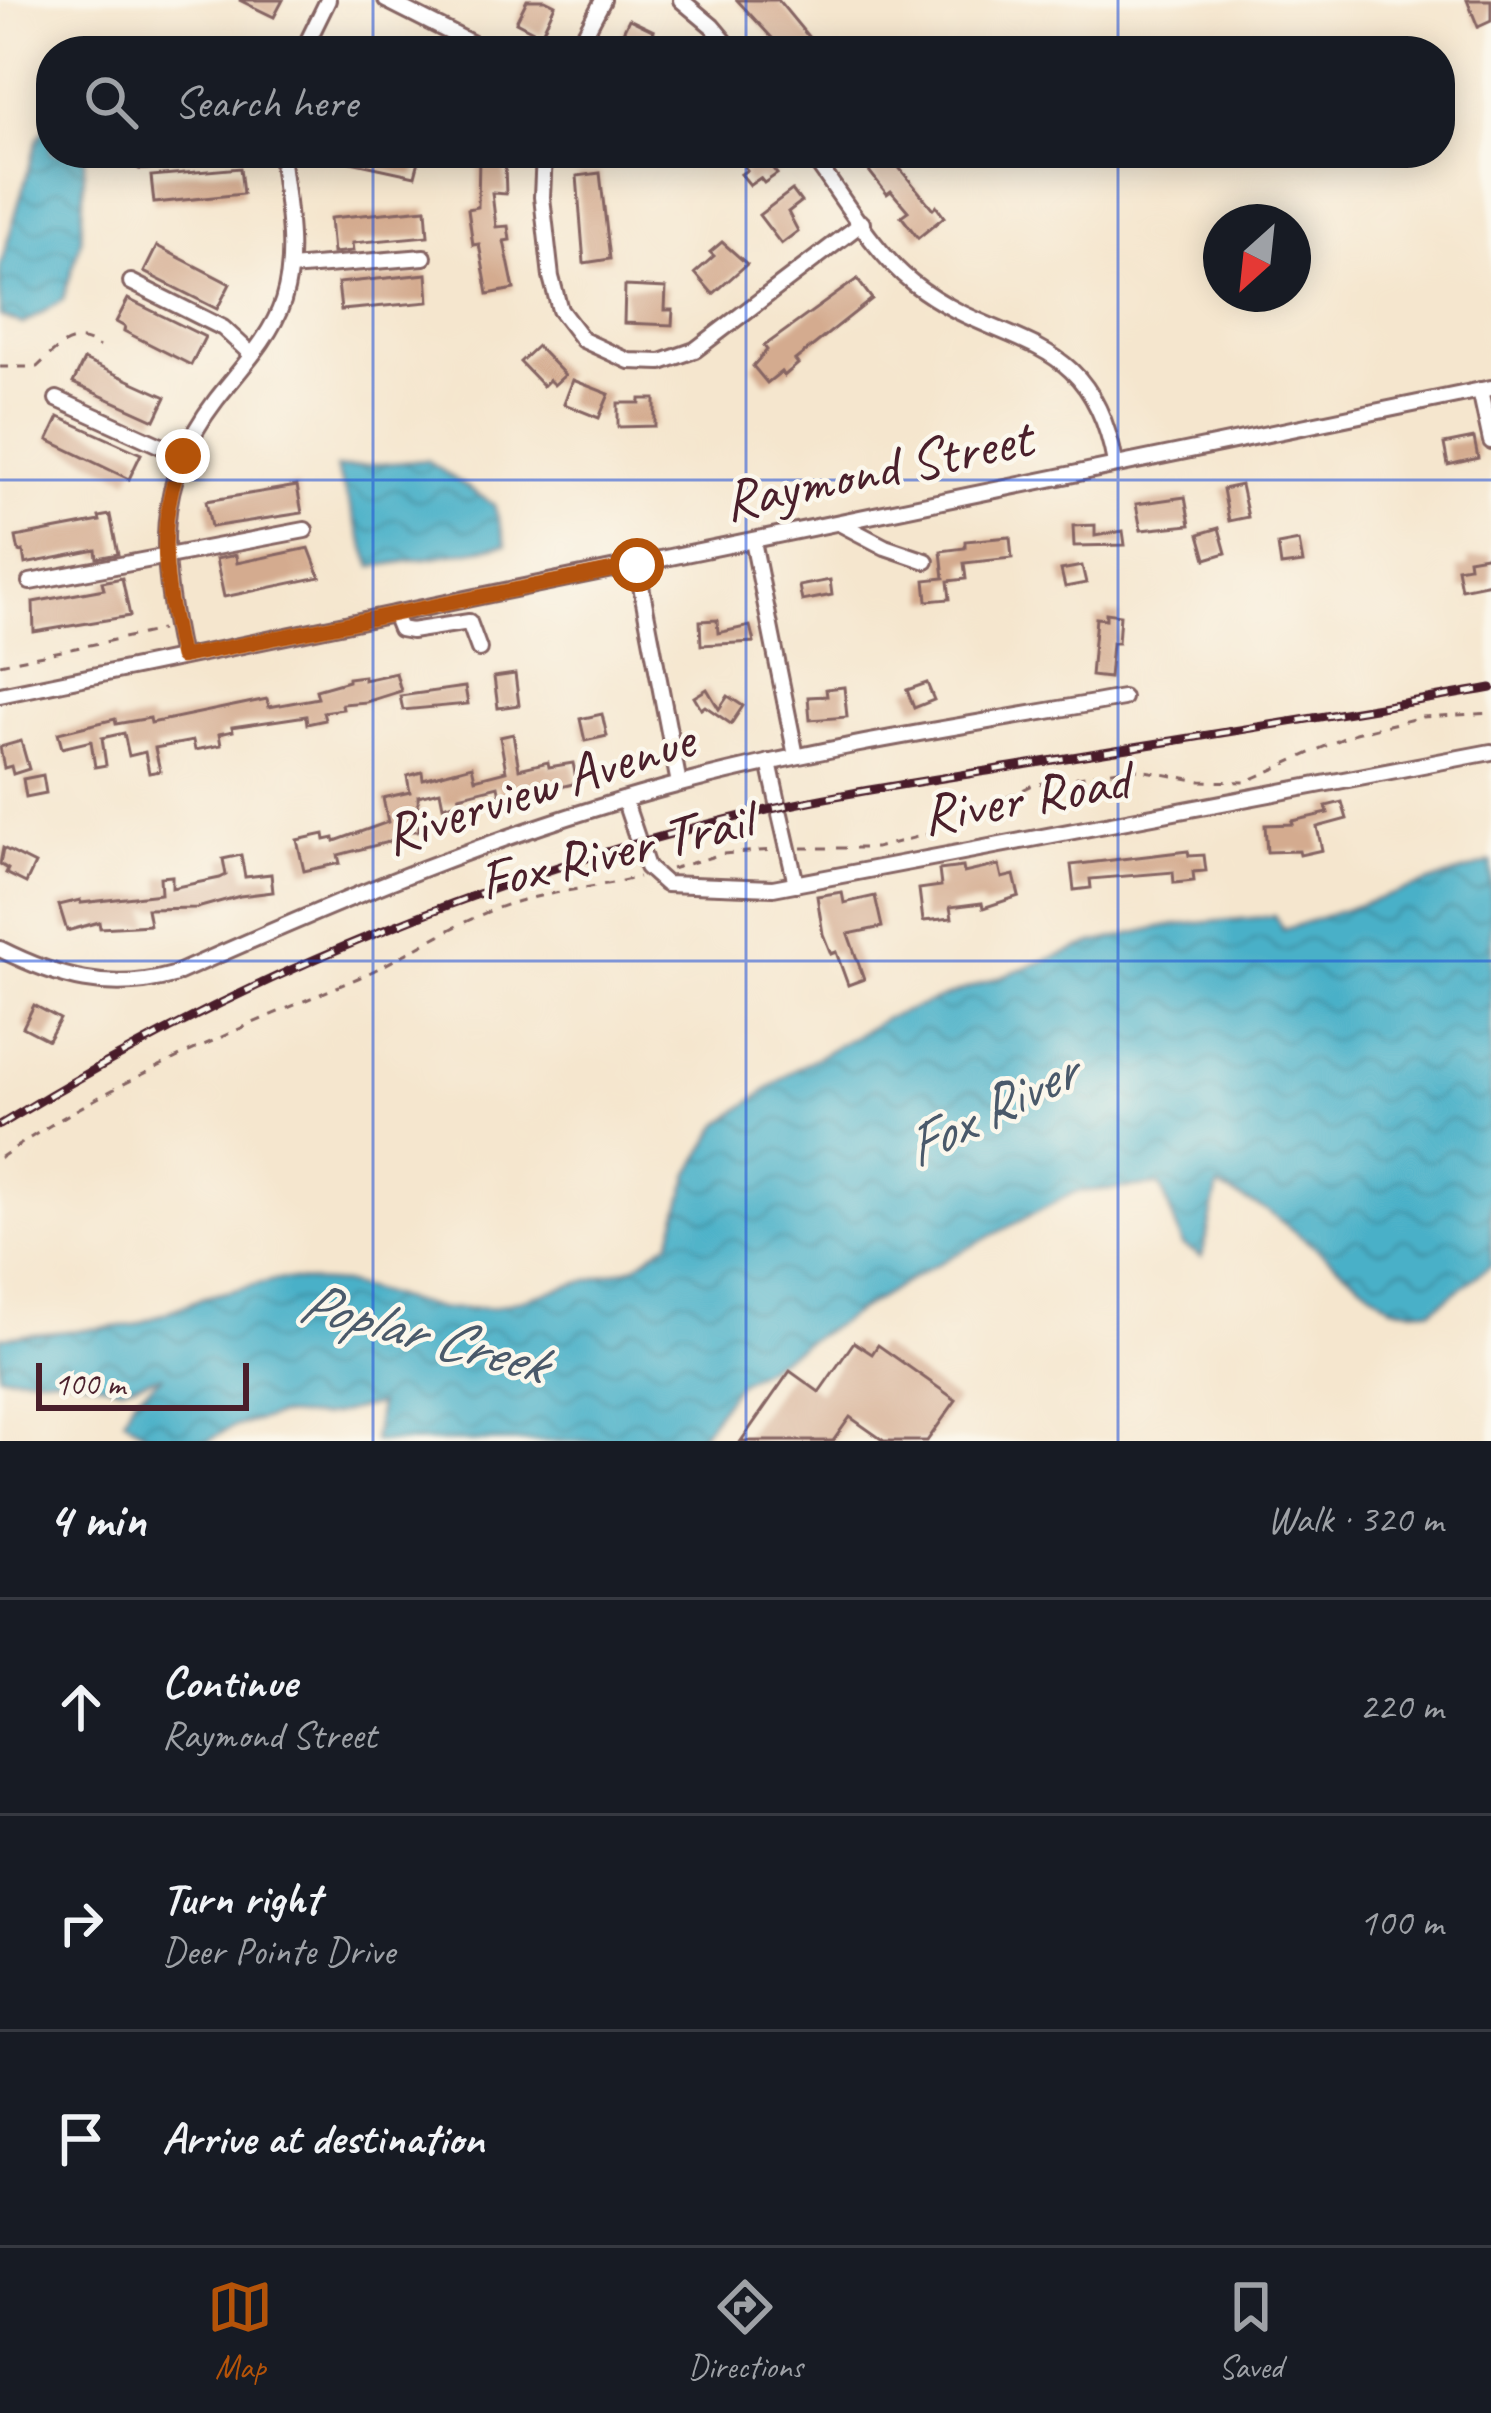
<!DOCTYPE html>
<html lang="en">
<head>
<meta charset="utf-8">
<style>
  :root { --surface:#171b24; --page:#242831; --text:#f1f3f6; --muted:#9ea1a6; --line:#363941; --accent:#b45309 }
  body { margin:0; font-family:Caveat,sans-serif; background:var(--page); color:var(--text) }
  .compass { position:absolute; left:1203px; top:204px; width:108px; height:108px; border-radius:50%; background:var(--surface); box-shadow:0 6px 30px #0003; rotate:207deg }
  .scale { position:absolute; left:36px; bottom:30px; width:213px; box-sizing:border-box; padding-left:12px; border:6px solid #4a1f2b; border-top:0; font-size:33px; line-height:42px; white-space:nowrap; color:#4a1f2b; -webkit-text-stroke:9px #fbf7ec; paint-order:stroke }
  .stop { position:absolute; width:36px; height:36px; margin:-27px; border:9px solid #b45309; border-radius:50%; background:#fff }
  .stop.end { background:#b45309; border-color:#fff; box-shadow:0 3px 12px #0008 }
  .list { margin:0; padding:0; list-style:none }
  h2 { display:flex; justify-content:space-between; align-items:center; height:156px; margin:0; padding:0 48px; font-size:51px }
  h2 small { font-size:39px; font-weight:400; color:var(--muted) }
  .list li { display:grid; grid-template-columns:78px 1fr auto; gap:36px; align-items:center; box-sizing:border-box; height:216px; padding:0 48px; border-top:3px solid var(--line) }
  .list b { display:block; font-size:45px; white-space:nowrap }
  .list p { margin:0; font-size:39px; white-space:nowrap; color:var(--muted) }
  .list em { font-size:39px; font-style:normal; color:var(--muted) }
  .icon { flex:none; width:66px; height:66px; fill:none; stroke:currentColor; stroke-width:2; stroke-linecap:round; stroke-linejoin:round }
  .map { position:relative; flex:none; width:1491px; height:1441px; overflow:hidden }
  .search { position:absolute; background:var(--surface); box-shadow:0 6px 30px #0003; left:36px; right:36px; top:36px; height:132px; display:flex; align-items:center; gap:30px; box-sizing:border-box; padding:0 42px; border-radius:48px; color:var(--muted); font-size:45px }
  .sheet { height:804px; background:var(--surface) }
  nav { display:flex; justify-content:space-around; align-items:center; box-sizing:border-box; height:168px; border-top:3px solid var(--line); background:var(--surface); font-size:33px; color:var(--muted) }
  nav a { display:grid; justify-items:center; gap:6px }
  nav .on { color:var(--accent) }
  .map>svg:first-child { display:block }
  .water { fill:url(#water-waves); stroke:#4a687a; stroke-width:3 }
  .building { fill:#d4ab8f }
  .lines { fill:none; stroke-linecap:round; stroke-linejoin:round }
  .minor-casing { stroke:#866564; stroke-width:20 }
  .path { stroke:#866564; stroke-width:3; stroke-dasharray:9 9; stroke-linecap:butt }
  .minor { stroke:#fff; stroke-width:14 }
  .rail-casing { stroke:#4a1f2b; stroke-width:9 }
  .rail { stroke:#fbf7ec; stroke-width:4.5; stroke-dasharray:14; stroke-linecap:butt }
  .route { stroke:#b45309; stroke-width:15 }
  .grid { fill:none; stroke:#1d4ed8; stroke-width:3; stroke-opacity:0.55 }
  .labels { text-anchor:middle; stroke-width:9; stroke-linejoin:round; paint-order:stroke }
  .street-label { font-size:57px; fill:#4a1f2b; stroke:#fbf7ec }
  .water-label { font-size:60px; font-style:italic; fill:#4a596a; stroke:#fbf7ec }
</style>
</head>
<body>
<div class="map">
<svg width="1491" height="1441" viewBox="0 0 1491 1441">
  <defs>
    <pattern id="water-waves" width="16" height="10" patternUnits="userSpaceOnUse" patternTransform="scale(3)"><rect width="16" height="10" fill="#49b0c8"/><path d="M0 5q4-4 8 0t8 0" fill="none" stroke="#3f8fa3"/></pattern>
  </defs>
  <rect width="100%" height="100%" fill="#fbf7ec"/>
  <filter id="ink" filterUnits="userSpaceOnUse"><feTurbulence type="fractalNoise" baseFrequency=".00833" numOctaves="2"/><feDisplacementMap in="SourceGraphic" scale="24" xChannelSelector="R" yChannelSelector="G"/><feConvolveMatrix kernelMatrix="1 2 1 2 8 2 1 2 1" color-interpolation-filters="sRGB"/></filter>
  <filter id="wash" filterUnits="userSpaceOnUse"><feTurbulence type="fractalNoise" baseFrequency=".004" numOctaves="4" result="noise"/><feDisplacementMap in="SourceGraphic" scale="48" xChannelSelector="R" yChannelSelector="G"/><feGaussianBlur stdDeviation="2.7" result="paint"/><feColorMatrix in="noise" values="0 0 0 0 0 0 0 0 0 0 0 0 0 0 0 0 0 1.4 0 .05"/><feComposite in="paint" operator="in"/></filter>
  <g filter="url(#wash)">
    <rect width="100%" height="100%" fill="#f5e6ce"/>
    <g class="water">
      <path d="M51 121V153H85L81 240 63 300 23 324 0 316V267L38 138Z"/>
      <path d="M426 460 494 505 506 545 372 567 336 468Z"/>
      <path d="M1491 862V1265L1431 1310 1392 1307 1268 1211 1218 1187 1202 1257 1183 1245 1160 1185 1075 1192 928 1269 737 1384 697 1441H373L379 1404 321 1417 278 1415 233 1427 207 1441H156L124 1418 134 1398 164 1375 121 1387 71 1377 0 1375V1337L135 1325 205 1297 279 1279 343 1283 438 1309 492 1308 634 1267 670 1241 690 1173 720 1124 793 1071 886 1018 1093 943 1165 926 1275 916 1283 930Z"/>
    </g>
    <g id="blocks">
      <g class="building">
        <path d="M239 0H283L274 17Z"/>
        <path d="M527 0H545L555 5 541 35 516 22Z"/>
        <path d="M737 0H778L820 51H784Z"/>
        <path d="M1467 0H1491V21L1478 27Z"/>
        <path d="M629 19 654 31 645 51H614Z"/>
        <path d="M334 153H421L415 176 333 158Z"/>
        <path d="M734 153H761L777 174 764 183 760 178 750 185 741 174 747 170Z"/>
        <path d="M855 153H887L933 209 936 206 944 217 918 238 901 216 908 211 891 191 887 194Z"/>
        <path d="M479 156H500V164H505L506 194 492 193 496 227 508 226 510 240 504 241 514 289 488 294 479 244 473 245 468 209 478 207Z"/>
        <path d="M240 168 243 194 154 203 151 176Z"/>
        <path d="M600 173 610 259 584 263 577 176Z"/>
        <path d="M792 190 801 202 788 212 798 231 781 244 759 215Z"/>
        <path d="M426 209 428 236 352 243 353 251 333 253 330 218Z"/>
        <path d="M722 242 747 264 713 294 695 273 714 256 710 252Z"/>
        <path d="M157 246 230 284 217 309 144 272Z"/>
        <path d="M427 274 429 302 341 310 338 283Z"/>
        <path d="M857 279 872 299 795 360 798 364 784 376 781 372 767 383 753 366 767 350 764 346Z"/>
        <path d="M625 286 666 288 665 310H673L672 325 624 323Z"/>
        <path d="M128 299 205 337 191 365 124 331 125 327 116 322Z"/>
        <path d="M537 346 565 375 554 385 549 380 543 386 520 362Z"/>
        <path d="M84 360 166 397 155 420 73 383Z"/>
        <path d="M573 380 609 394 599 418 564 404Z"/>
        <path d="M640 399H655V426L618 427V403H640Z"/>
        <path d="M59 417 141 454 129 479 48 440Z"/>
        <path d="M1474 438 1478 458 1448 465 1444 444Z"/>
        <path d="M1241 485 1248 517 1229 521 1223 489Z"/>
        <path d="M297 486 302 513 211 527 206 501Z"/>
        <path d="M1185 497 1190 525 1141 530 1136 504Z"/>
        <path d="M110 515 118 554 97 558 96 550 25 564 23 551 19 552 16 537 100 521 99 517Z"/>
        <path d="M1095 525V536L1123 531 1125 545 1074 546 1073 526Z"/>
        <path d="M1219 528 1226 553 1206 559 1199 534Z"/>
        <path d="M1010 537 1012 558 964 563 966 579 948 581 950 599 927 601 925 580 944 578 941 551 965 548V541Z"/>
        <path d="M1299 541 1303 563 1281 566 1278 545Z"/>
        <path d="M309 548 320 577 224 597 216 559 236 555 237 563Z"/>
        <path d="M1491 555V583L1461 589 1457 568 1469 566 1468 559Z"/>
        <path d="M1082 566 1086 583 1065 587 1061 570Z"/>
        <path d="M122 578 130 616 34 632 33 602 104 589 102 582Z"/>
        <path d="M830 580 832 595 802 601 799 586Z"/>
        <path d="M1106 613 1120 615 1118 643H1112L1109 678 1091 676 1096 618 1106 619Z"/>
        <path d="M717 620 718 633 750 626 754 642 701 645 700 621Z"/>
        <path d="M396 673 401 691 366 702 342 704 343 709 323 712 325 720 307 724 306 716 232 727 233 731 219 734 221 745 195 750 193 741 155 748 160 771 149 773 145 752 129 756 124 733 102 738 106 765 95 767 91 741 62 748 58 733 115 719 116 724 150 718 151 723 267 699 269 707 318 698 316 690 348 681V678L364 676V680Z"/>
        <path d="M515 674 519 705 498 708 494 677Z"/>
        <path d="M927 683 934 700 914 708 907 690Z"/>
        <path d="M465 687 468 704 403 710 400 696Z"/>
        <path d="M844 687 847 717 810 720 808 697 827 696 826 689Z"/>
        <path d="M707 689 719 709 728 696 743 706 731 724 705 706 701 709 694 697Z"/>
        <path d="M602 714 607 736 585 741 580 719Z"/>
        <path d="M513 734 519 769 548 762 549 767 573 763 577 783 501 801 498 786 459 796 461 801 443 806 440 791 418 796 419 831H394L396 840 338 855 340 863 304 871 297 840 324 834 325 840 334 838 335 841 388 822 383 798 410 792 407 776 422 772 423 779 472 766 475 779 506 771 500 737Z"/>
        <path d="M21 741 29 769 13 774 11 766 4 768 0 747Z"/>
        <path d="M43 775 46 793 26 797 23 779Z"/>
        <path d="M1342 802 1347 819 1317 827 1322 850 1300 855 1299 851 1267 852 1265 825 1293 824 1292 821 1328 813 1326 806Z"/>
        <path d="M3 848 35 864 26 883 6 873 8 869 0 864Z"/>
        <path d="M1188 851 1189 856 1204 855 1206 871 1193 872 1194 881 1174 883 1173 872 1090 879 1091 888 1074 890 1071 865Z"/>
        <path d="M241 855 245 877 271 874 273 892 240 896 197 908 147 909 150 925 100 928 99 922 67 931 59 905 80 900 81 903 161 894 160 877 172 876V888L220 878 226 875 223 859Z"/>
        <path d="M999 865 1002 878 1014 875 1019 896 983 908 982 903 950 907 952 918 923 921 919 889 941 886 939 870 963 867 964 873Z"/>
        <path d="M842 892 844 903 875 896 882 927 848 934 864 979 848 985 836 952 831 954 823 934 817 896Z"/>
        <path d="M34 1005 60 1019 48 1040 23 1027Z"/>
        <path d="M854 1342 872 1354 878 1345 956 1400 927 1441H884L850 1417 833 1441H741L790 1371 819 1392Z"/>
      </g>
    </g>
  </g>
  <g filter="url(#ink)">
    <use href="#blocks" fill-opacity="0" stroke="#866564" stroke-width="3"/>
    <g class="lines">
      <g class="minor-casing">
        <g id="minor">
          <path d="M386 0 487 51"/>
          <path d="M681 0 712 26 733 51"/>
          <path d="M303 51 328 0"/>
          <path d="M576 51 603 0"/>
          <path d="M544 153 542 197 551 277 560 310 583 340 629 361 661 362 695 350 862 223"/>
          <path d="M810 153C840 193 874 253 913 283 1001 352 1090 325 1115 463"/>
          <path d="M142 161 216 153"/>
          <path d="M290 268 424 257"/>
          <path d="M131 282 223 328 251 354"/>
          <path d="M1480 390 1491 441"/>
          <path d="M57 399 183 456"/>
          <path d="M839 523 885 547 926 561"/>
          <path d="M753 541 796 756"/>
          <path d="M637 565 679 784"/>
          <path d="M30 582 305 530"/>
          <path d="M394 614 400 629 411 631 469 622 479 649"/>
          <path d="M181 657C161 559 151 485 216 400 239 370 271 338 283 301 298 253 286 201 281 153"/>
          <path d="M0 695 1491 388"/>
          <path d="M769 762 778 803"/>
          <path d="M625 802 647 867 666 884 773 888 1491 752"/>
          <path d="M780 814 796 884"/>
          <path d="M0 949C58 978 110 993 173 975 340 900 507 829 684 783 828 745 976 724 1123 698"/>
        </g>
      </g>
      <g class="path">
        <path d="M0 367H37C57 348 73 329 99 347"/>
        <path d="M0 664 161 630"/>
        <path d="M801 848H876L928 834 1033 785 1129 768 1201 781 1245 782 1355 733 1422 717 1491 713"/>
        <path d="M671 869 722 854 773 850"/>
        <path d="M0 1158C109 1082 236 1030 358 978 412 954 464 915 523 900 561 890 600 887 639 877"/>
      </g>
      <use href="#minor" class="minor"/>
      <g class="rail-casing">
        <path id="rail" d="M0 1125C232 982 484 876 750 814 838 793 928 781 1017 766 1175 740 1333 716 1491 688"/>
      </g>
      <use href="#rail" class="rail"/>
    </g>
  </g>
  <g class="lines" filter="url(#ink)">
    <path class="route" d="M183 456C154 523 166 587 181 657L637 565"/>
  </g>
  <path class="grid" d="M373 0V51M746 0V51M1118 0V51M373 153V1441M746 153V1441M1118 153V1441M0 480H1491M0 961H1491"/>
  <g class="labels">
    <g class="street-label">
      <text transform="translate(877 468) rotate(-12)" y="20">Raymond Street</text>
      <text transform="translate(538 786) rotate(-18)" y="20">Riverview Avenue</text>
      <text transform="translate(1025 796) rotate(-10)" y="20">River Road</text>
      <text transform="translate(615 849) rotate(-13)" y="20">Fox River Trail</text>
    </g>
    <g class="water-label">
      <text transform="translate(989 1108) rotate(-27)" y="21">Fox River</text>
      <text transform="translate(423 1331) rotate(15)" y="21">Poplar Creek</text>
    </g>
  </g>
</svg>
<svg class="compass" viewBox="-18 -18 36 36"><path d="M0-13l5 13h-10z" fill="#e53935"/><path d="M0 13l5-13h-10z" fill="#9ea1a6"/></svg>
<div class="scale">100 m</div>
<div class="stop" style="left:637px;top:565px"></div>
<div class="stop end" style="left:183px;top:456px"></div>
<div class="search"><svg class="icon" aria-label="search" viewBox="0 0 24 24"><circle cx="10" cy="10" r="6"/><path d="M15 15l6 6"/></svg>Search here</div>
</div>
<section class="sheet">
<h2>4 min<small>Walk · 320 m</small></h2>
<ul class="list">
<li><svg class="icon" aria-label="ahead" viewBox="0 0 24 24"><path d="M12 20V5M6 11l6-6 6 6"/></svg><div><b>Continue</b><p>Raymond Street</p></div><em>220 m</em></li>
<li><svg class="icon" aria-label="right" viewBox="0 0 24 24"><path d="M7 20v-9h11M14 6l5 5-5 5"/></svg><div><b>Turn right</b><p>Deer Pointe Drive</p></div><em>100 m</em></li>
<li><svg class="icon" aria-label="arrive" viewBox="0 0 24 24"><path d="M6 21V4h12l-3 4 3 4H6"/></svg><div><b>Arrive at destination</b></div></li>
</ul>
</section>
<nav>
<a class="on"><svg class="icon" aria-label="map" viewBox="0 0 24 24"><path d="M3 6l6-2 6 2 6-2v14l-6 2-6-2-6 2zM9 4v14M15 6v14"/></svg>Map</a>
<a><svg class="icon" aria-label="directions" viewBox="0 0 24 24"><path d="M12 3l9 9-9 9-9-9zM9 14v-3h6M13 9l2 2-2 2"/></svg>Directions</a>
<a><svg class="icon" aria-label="saved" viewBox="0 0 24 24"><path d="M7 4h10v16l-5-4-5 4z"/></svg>Saved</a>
</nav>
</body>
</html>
